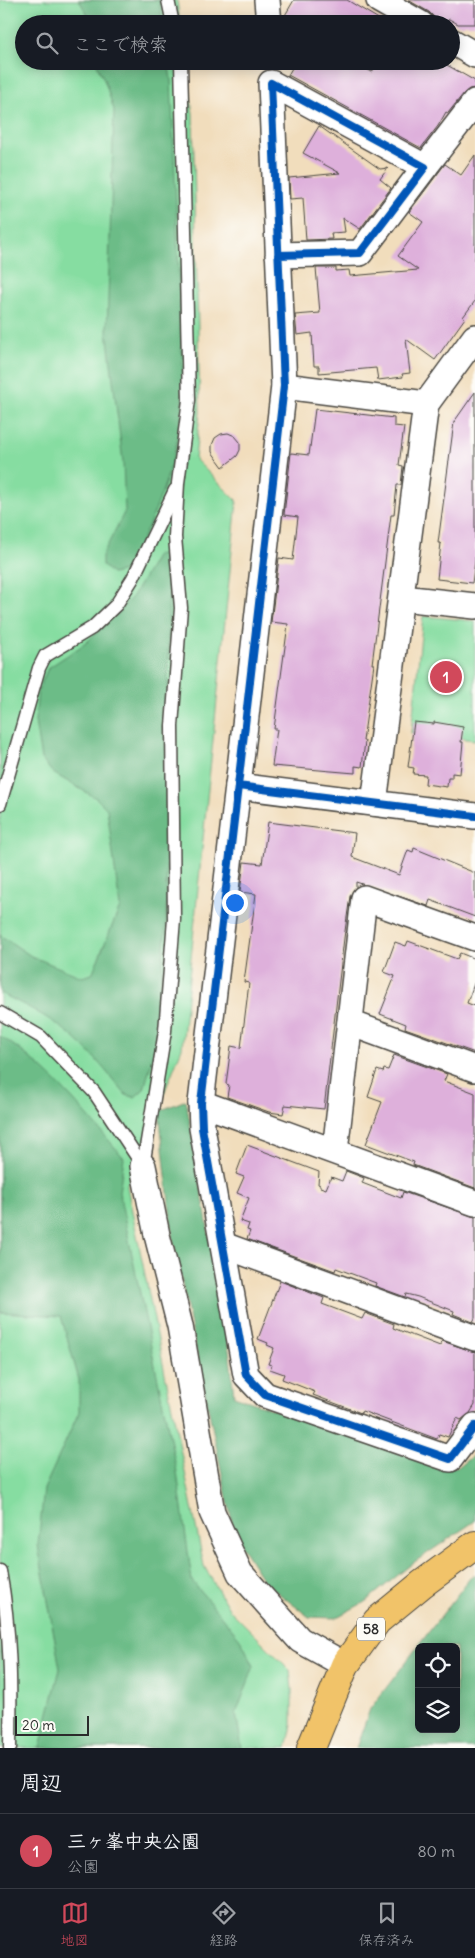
<!DOCTYPE html>
<html lang="ja">
<head>
<meta charset="utf-8">
<style>
  :root { --surface:#171b24; --page:#20242c; --text:#f1f3f6; --muted:#9ea1a6; --line:#363941; --accent:#d1495b }
  body { margin:0; font-family:Delius,"Klee One",sans-serif; background:var(--page); color:var(--text) }
  .controls { position:absolute; right:15px; bottom:15px; display:grid; overflow:hidden; border-radius:8px; box-shadow:0 2px 12px #0003 }
  .controls button { width:45px; height:45px; display:grid; place-items:center; padding:0; border:0; border-bottom:1px solid var(--line); background:var(--surface); color:var(--text); font:25px sans-serif }
  .scale { position:absolute; left:15px; bottom:12px; width:74px; box-sizing:border-box; padding-left:5px; border:2px solid #2b2b2b; border-top:0; font-size:14px; line-height:18px; white-space:nowrap; color:#2b2b2b; -webkit-text-stroke:4px #fdfcf7; paint-order:stroke }
  .you { position:absolute; left:234px; top:902px; width:18px; height:18px; margin:-12px; border:4px solid #fff; border-radius:50%; background:#1a73e8; box-shadow:0 0 0 8px #1a73e833 }
  .badge { display:grid; place-items:center; width:32px; height:32px; border-radius:50%; background:var(--accent); color:#fff; font-size:16px; font-weight:700 }
  .pin { position:absolute; translate:-50% -50%; border:2px solid #fff; box-shadow:0 1px 5px #0006 }
  .list { margin:0; padding:0; list-style:none }
  h2 { display:flex; justify-content:space-between; align-items:center; height:65px; margin:0; padding:0 20px; font-size:21px }
  h2 small { font-size:16px; font-weight:400; color:var(--muted) }
  .list li { display:grid; grid-template-columns:32px 1fr auto; gap:15px; align-items:center; box-sizing:border-box; height:75px; padding:0 20px; border-top:1px solid var(--line) }
  .list b { display:block; font-size:19px; white-space:nowrap }
  .list p { margin:0; font-size:16px; white-space:nowrap; color:var(--muted) }
  .list em { font-size:16px; font-style:normal; color:var(--muted) }
  .icon { flex:none; width:28px; height:28px; fill:none; stroke:currentColor; stroke-width:2; stroke-linecap:round; stroke-linejoin:round }
  .map { position:relative; flex:none; width:475px; height:1748px; overflow:hidden }
  .search { position:absolute; background:var(--surface); box-shadow:0 2px 12px #0003; left:15px; right:15px; top:15px; height:55px; display:flex; align-items:center; gap:12px; box-sizing:border-box; padding:0 18px; border-radius:28px; color:var(--muted); font-size:19px }
  .sheet { height:140px; background:var(--surface) }
  nav { display:flex; justify-content:space-around; align-items:center; box-sizing:border-box; height:70px; border-top:1px solid var(--line); background:var(--surface); font-size:14px; color:var(--muted) }
  nav a { display:grid; justify-items:center; gap:2px }
  nav .on { color:var(--accent) }
  .map>svg:first-child { display:block }
  .green { fill:#86dda1; stroke:#588466 }
  .forest { fill:#6cbc87; stroke:#4c7459; fill-rule:evenodd }
  .building { fill:#deb0db }
  .lines { fill:none; stroke-linecap:round; stroke-linejoin:round }
  .service-casing { stroke:#494641; stroke-width:15 }
  .minor-casing { stroke:#494641; stroke-width:28 }
  .primary-casing { stroke:#494641; stroke-width:30 }
  .service { stroke:#fff; stroke-width:12 }
  .minor { stroke:#fff; stroke-width:25 }
  .primary { stroke:#f1c369; stroke-width:28 }
  .cycleway-casing { stroke:#fdfcf7; stroke-width:11 }
  .cycleway { stroke:#0057b8; stroke-width:8 }
  .labels { text-anchor:middle; stroke-width:4.5; stroke-linejoin:round; paint-order:stroke }
  .shield { fill:#fdfcf7; stroke:#6a6a68; stroke-width:1 }
  .shield-label { font-size:14px; font-weight:bold; fill:#2b2b2b }
</style>
</head>
<body>
<div class="map">
<svg width="475" height="1748" viewBox="0 0 475 1748">
  <rect width="100%" height="100%" fill="#fdfcf7"/>
  <filter id="ink" filterUnits="userSpaceOnUse"><feTurbulence type="fractalNoise" baseFrequency=".02" numOctaves="2"/><feDisplacementMap in="SourceGraphic" scale="10" xChannelSelector="R" yChannelSelector="G"/><feConvolveMatrix kernelMatrix="1 2 1 2 8 2 1 2 1" color-interpolation-filters="sRGB"/></filter>
  <filter id="wash" filterUnits="userSpaceOnUse"><feTurbulence type="fractalNoise" baseFrequency=".0096" numOctaves="4" result="noise"/><feDisplacementMap in="SourceGraphic" scale="20" xChannelSelector="R" yChannelSelector="G"/><feGaussianBlur stdDeviation="1.12" result="paint"/><feColorMatrix in="noise" values="0 0 0 0 0 0 0 0 0 0 0 0 0 0 0 0 0 1.4 0 .05"/><feComposite in="paint" operator="in"/></filter>
  <g filter="url(#wash)">
    <rect width="100%" height="100%" fill="#f1ddbc"/>
    <g class="green">
      <path d="M0 0H177L180 24H24V61H185L193 113 200 413 195 459 237 501 182 1048 127 1186 204 1566 229 1609 290 1670 292 1690V1725L287 1748H0Z"/>
      <path d="M423 616 475 621V740L411 733Z"/>
    </g>
    <g class="forest">
      <path d="M79 0H159L163 24H90V19Z"/>
      <path d="M95 61H168L171 80 183 377C182 394 183 411 180 427 173 470 148 535 125 571L112 574 102 565V556L125 511 123 462 107 331 114 110 105 82Z"/>
      <path d="M157 555H167L169 562 166 926 155 1049 144 1089 135 1097 126 1095C111 1078 98 1060 82 1045 59 1022 29 1007 0 993V935L31 956 82 977 92 974 120 907 107 809 96 798 53 773 41 759 35 721 38 691 48 668 86 643 133 596Z"/>
      <path d="M0 1036C49 1067 86 1114 124 1158L119 1192 177 1472 192 1581 240 1639 254 1666 236 1714 242 1748H40L60 1669 38 1545 44 1489 79 1412V1380L61 1316 0 1312Z"/>
      <path d="M186 1100 230 1356 234 1396 437 1466 458 1467 475 1454V1521L413 1563 365 1602 335 1618 309 1617 264 1582 235 1536 173 1240 159 1111Z"/>
      <path d="M475 1574V1748H356L370 1709 470 1578ZM419 1647H456V1729H419Z"/>
    </g>
    <g id="blocks">
      <g class="building">
        <path d="M294 0H347L387 24H297L284 17Z"/>
        <path d="M408 0H475V24H458L449 19 446 24H435L434 17 429 12Z"/>
        <path d="M296 61H352L372 72 379 61H440L475 81V88L469 89 464 93 448 113 446 112 438 126 421 148 288 75Z"/>
        <path d="M319 126 380 169 388 168 380 179 391 188 360 229 343 218 345 232 331 233 332 239 306 240 303 198 290 199 289 178 340 173 303 153Z"/>
        <path d="M475 155V301L463 317 465 318 435 360 406 339 410 373 402 374 403 377 378 380 376 368 319 373V366H314L312 333 297 335 295 315 320 313 316 268H336V271L349 270 350 276 418 270 398 256 423 222 409 212 445 164 461 175Z"/>
        <path d="M475 392V561L472 583 437 579 441 543H438L454 422Z"/>
        <path d="M315 409 394 418V426L404 427 399 465 403 466 401 485H397L394 515H391L372 664H374L363 741H365L362 767 355 766V773L272 766 277 729H274L288 624 271 622 279 558 293 560 298 517 284 515 291 453 309 455Z"/>
        <path d="M228 433 235 436 240 442V450L237 456 223 467 212 452V445L215 438 221 434Z"/>
        <path d="M414 722 434 724V722L463 727 461 742H463L460 774 452 773V778H448L447 787 425 784 426 775 413 774 414 768 408 767Z"/>
        <path d="M268 822 355 833 352 857 399 875 408 850 413 852 414 848 475 873V917L430 900 428 906 356 882V887L350 896 344 938 324 1109 285 1105 283 1114 269 1112 227 1097 229 1085 226 1084 231 1046 241 1048 249 983 244 982 256 894 240 892 244 862 262 864Z"/>
        <path d="M408 941 457 959 460 953 475 959V981L467 1003 475 1006V1053L405 1028 406 1024 380 1014 395 976 384 972 395 942 406 946Z"/>
        <path d="M394 1055 447 1074 444 1081 475 1093V1188L413 1165 414 1162 366 1144 382 1102 368 1097 377 1070 383 1072 384 1069 388 1070Z"/>
        <path d="M247 1145 319 1172 318 1184 320 1185V1187L326 1189 331 1177 342 1181 346 1171 364 1178 362 1183 401 1198 403 1192 475 1217V1318L473 1322 453 1314 454 1311 418 1297 406 1294 405 1297 375 1286 376 1283 336 1268 335 1271 247 1239 250 1231 247 1230 249 1224 240 1221 249 1198 237 1193 244 1177 236 1174Z"/>
        <path d="M280 1281 324 1298 322 1304 362 1319 365 1313 394 1324 393 1328 440 1346 442 1341 475 1352V1405L470 1413 461 1420 457 1418 448 1437 439 1434 437 1439 362 1411 361 1413 313 1395 315 1392 282 1379 284 1374 270 1369 272 1365 268 1364 274 1348 267 1345 268 1343 258 1339Z"/>
      </g>
    </g>
  </g>
  <g filter="url(#ink)">
    <use href="#blocks" fill-opacity="0" stroke="#494641" stroke-width="1"/>
    <g class="lines">
      <g class="service-casing">
        <g id="service">
          <path d="M168 0 173 24"/>
          <path d="M0 804 39 668 45 656 92 628 116 605 133 578 175 490"/>
          <path d="M0 1013 41 1037 94 1092 143 1166"/>
          <path d="M143 1166 165 1031 174 919 172 726 181 608 175 537 178 483 189 400 181 61"/>
          <path d="M0 1571C11 1630 11 1689 10 1748"/>
        </g>
      </g>
      <g class="minor-casing">
        <g id="minor">
          <path d="M267 0 269 24"/>
          <path d="M379 0 421 24"/>
          <path d="M451 41 475 55"/>
          <path d="M425 167 475 102"/>
          <path d="M278 255 360 253 425 167 271 83 284 386 238 786 475 816"/>
          <path d="M284 386 426 404"/>
          <path d="M402 598 475 606"/>
          <path d="M238 786 201 1103 202 1128 246 1375 265 1395 450 1459 475 1426"/>
          <path d="M374 803 426 404 475 337"/>
          <path d="M350 1023 475 1069"/>
          <path d="M201 1103 475 1203"/>
          <path d="M335 1151 364 898 475 938"/>
          <path d="M143 1166 157 1235 180 1326 212 1512 240 1573 300 1640 345 1665"/>
          <path d="M223 1245 475 1338"/>
        </g>
      </g>
      <g class="primary-casing">
        <path id="primary" d="M311 1748 345 1665 377 1621 422 1584 475 1545"/>
      </g>
      <use href="#service" class="service"/>
      <use href="#minor" class="minor"/>
      <use href="#primary" class="primary"/>
      <g class="cycleway-casing">
        <g id="cycleway">
          <path d="M278 255 360 253 425 167 271 83 284 386 238 786 475 816"/>
          <path d="M238 786 201 1103 202 1128 246 1375 265 1395 450 1459 475 1426"/>
        </g>
      </g>
      <use href="#cycleway" class="cycleway"/>
    </g>
  </g>
  <g class="labels">
    <rect class="shield" x="357" y="1617.5" width="28" height="23" rx="4"/>
    <g class="shield-label">
      <text x="371" y="1634">58</text>
    </g>
  </g>
</svg>
<div class="controls">
<button><svg class="icon" aria-label="locate" viewBox="0 0 24 24"><circle cx="12" cy="12" r="6"/><path d="M12 2v4M12 18v4M2 12h4M18 12h4"/></svg></button>
<button><svg class="icon" aria-label="layers" viewBox="0 0 24 24"><path d="M12 4l9 5-9 5-9-5zM3 14l9 5 9-5"/></svg></button>
</div>
<div class="scale">20 m</div>
<div class="you"></div>
<div class="pin badge" style="left:446px;top:677px">1</div>
<div class="search"><svg class="icon" aria-label="search" viewBox="0 0 24 24"><circle cx="10" cy="10" r="6"/><path d="M15 15l6 6"/></svg>ここで検索</div>
</div>
<section class="sheet">
<h2>周辺<small></small></h2>
<ul class="list">
<li><span class="badge">1</span><div><b>三ヶ峯中央公園</b><p>公園</p></div><em>80 m</em></li>
</ul>
</section>
<nav>
<a class="on"><svg class="icon" aria-label="map" viewBox="0 0 24 24"><path d="M3 6l6-2 6 2 6-2v14l-6 2-6-2-6 2zM9 4v14M15 6v14"/></svg>地図</a>
<a><svg class="icon" aria-label="directions" viewBox="0 0 24 24"><path d="M12 3l9 9-9 9-9-9zM9 14v-3h6M13 9l2 2-2 2"/></svg>経路</a>
<a><svg class="icon" aria-label="saved" viewBox="0 0 24 24"><path d="M7 4h10v16l-5-4-5 4z"/></svg>保存済み</a>
</nav>
</body>
</html>
